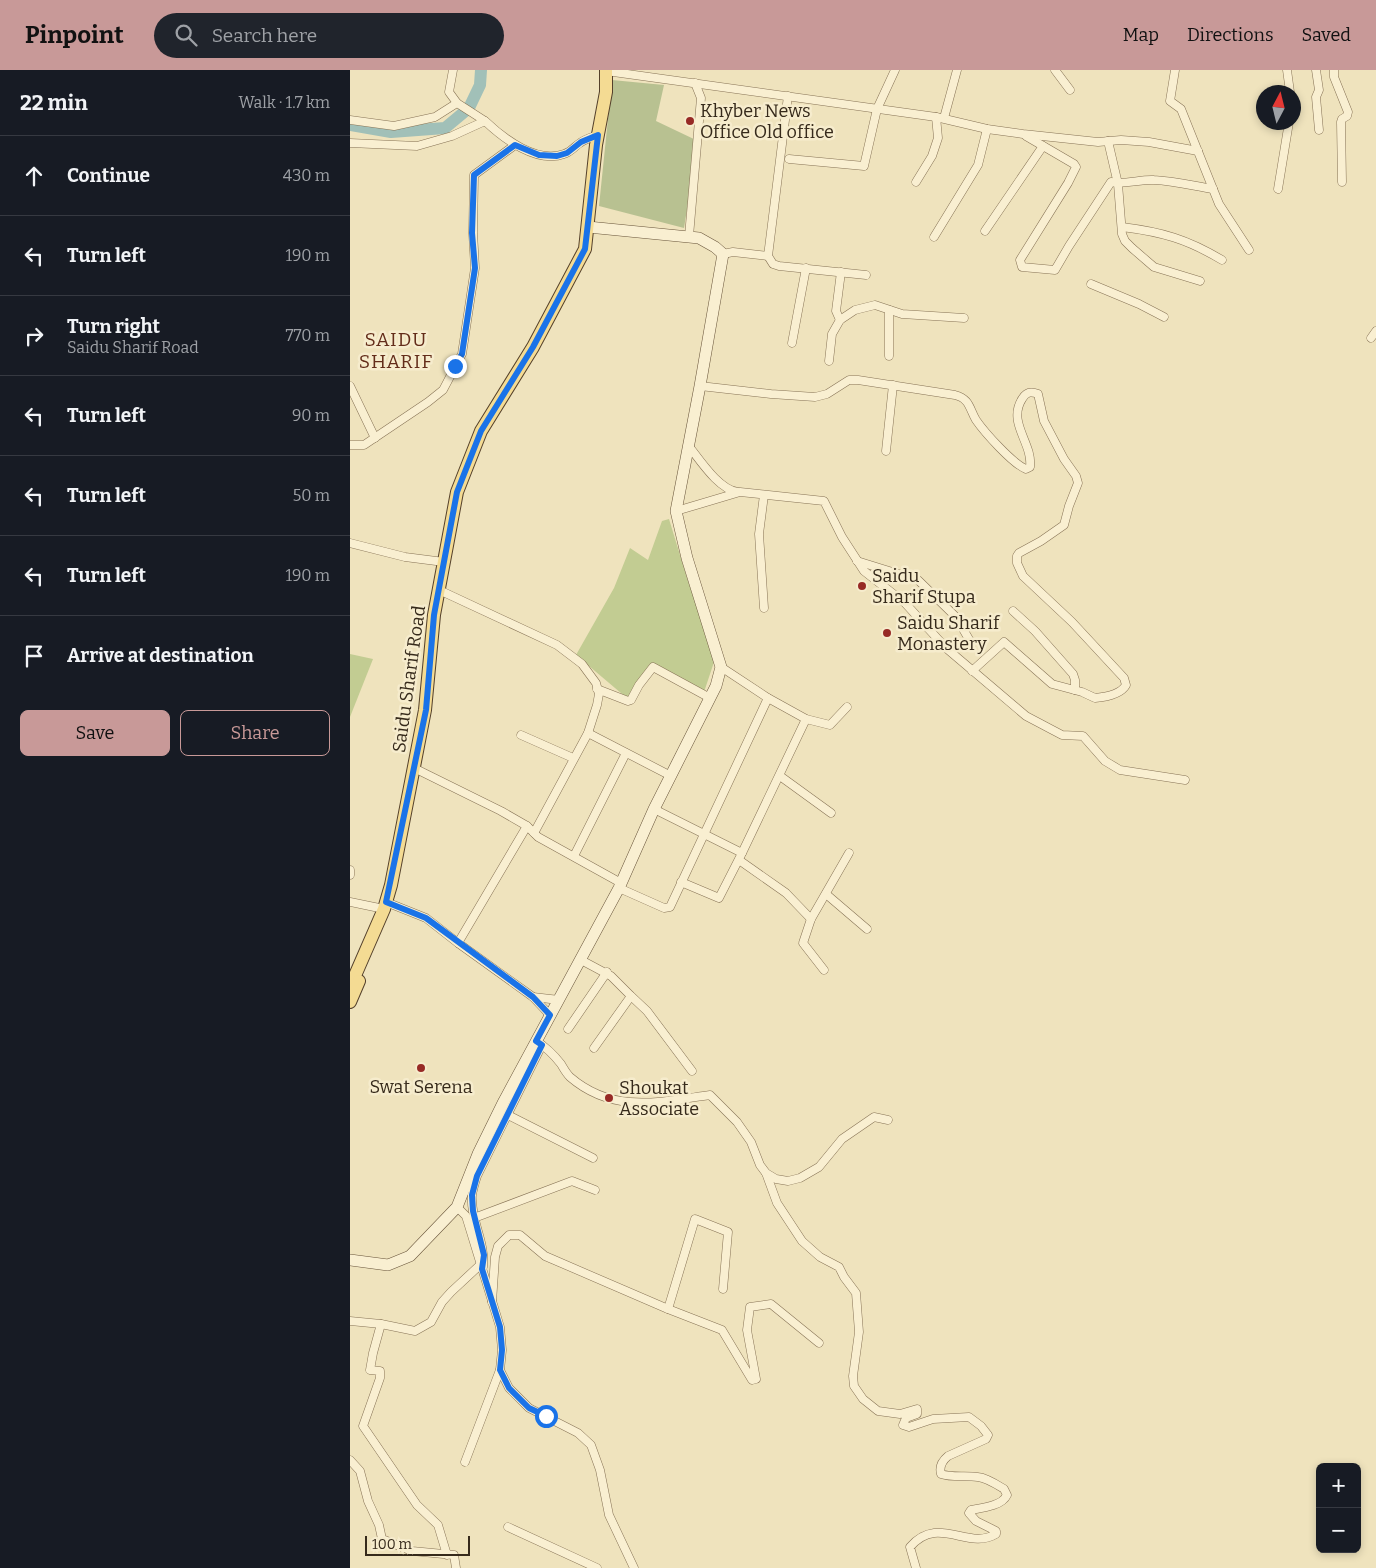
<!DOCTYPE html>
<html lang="en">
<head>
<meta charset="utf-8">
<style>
  :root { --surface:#171b24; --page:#20242c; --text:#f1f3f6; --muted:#9ea1a6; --line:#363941; --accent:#c89998 }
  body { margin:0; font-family:Bitter,serif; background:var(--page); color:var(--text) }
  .controls { position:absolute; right:15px; bottom:15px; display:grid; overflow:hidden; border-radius:8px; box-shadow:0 2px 8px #0003 }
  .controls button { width:45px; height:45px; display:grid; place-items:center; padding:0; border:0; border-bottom:1px solid var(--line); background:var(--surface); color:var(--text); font:25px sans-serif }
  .compass { position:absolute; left:906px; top:15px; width:45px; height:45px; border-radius:50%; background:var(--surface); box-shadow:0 2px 8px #0003; rotate:7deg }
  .scale { position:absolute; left:15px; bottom:12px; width:105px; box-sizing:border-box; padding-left:5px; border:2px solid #362a1b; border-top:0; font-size:14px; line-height:18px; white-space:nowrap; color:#362a1b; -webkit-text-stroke:4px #f6eccd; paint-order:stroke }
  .stop { position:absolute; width:15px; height:15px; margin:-11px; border:4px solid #1a73e8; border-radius:50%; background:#fff }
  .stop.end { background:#1a73e8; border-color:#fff; box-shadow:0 1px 5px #0008 }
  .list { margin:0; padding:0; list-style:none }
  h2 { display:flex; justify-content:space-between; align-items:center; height:65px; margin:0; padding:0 20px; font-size:21px }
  h2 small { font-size:16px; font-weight:400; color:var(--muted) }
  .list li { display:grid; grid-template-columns:32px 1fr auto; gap:15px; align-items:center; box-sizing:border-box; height:80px; padding:0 20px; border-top:1px solid var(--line) }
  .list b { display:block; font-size:19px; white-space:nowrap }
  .list p { margin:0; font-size:16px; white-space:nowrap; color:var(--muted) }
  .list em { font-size:16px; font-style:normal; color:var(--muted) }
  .actions { display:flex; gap:10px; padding:15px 20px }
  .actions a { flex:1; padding:11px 0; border:1px solid var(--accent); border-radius:8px; text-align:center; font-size:18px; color:var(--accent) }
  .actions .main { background:var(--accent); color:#111 }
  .icon { flex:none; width:28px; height:28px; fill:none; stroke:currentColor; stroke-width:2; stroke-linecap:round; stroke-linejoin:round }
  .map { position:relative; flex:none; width:1026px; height:1498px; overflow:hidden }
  header { display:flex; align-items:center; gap:30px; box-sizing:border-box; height:70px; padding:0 25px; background:var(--accent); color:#111 }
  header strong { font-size:24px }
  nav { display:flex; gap:28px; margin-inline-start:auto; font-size:18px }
  .search { width:350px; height:45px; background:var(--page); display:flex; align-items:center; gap:12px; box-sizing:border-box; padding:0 18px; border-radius:28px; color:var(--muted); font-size:19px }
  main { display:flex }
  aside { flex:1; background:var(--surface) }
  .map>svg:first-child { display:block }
  .green { fill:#c2cc92 }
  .cemetery { fill:#b8c191 }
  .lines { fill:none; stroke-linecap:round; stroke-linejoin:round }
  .river { stroke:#a1c0b8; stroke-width:12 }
  .street-casing { stroke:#877356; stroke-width:9 }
  .secondary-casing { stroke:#68543a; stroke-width:12 }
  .primary-casing { stroke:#54402b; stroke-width:14 }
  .street { stroke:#f9efd1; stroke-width:8 }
  .secondary { stroke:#f9efd1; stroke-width:11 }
  .primary { stroke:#f4db93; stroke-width:12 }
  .route { stroke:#1a73e8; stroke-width:6 }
  .poi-dot { fill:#972a25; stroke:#f6eccd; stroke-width:2 }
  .labels { text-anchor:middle; stroke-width:5; stroke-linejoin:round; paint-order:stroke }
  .poi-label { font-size:18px; fill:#362a1b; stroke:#f6eccd; text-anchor:start }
  .street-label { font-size:18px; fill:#362a1b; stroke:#f6eccd }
  .neighbourhood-label { font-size:19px; letter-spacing:1px; fill:#632d1a; stroke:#f6eccd }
</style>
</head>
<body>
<header>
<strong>Pinpoint</strong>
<div class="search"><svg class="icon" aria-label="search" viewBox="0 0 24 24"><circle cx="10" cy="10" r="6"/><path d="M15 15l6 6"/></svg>Search here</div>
<nav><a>Map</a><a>Directions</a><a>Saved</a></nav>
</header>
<main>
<aside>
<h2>22 min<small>Walk · 1.7 km</small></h2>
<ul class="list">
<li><svg class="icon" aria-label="ahead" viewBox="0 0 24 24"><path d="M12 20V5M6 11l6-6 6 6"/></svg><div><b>Continue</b></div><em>430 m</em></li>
<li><svg class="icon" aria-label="left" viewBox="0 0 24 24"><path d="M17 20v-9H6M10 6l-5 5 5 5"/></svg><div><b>Turn left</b></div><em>190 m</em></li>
<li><svg class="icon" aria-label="right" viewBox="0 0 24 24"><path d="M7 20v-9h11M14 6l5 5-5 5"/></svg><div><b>Turn right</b><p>Saidu Sharif Road</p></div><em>770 m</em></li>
<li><svg class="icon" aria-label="left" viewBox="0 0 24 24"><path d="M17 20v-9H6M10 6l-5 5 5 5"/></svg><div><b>Turn left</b></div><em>90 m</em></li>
<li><svg class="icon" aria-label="left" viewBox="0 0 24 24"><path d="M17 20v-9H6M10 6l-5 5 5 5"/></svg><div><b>Turn left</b></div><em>50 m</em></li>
<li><svg class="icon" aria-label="left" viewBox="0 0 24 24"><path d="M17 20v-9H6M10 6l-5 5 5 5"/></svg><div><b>Turn left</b></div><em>190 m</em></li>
<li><svg class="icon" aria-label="arrive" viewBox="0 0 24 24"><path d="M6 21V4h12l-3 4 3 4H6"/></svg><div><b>Arrive at destination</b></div></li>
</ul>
<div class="actions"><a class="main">Save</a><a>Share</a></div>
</aside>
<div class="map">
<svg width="1026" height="1498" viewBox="0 0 1026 1498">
  <rect width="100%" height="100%" fill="#efe3bd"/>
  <g class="green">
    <path d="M319 449 337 508 365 589 354 622 302 593 278 629 226 585 264 518 280 478 298 490 312 451Z"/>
    <path d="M0 584 23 589 0 647Z"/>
  </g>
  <path class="cemetery" d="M262 10 314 15 306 51 348 71 334 158 249 136Z"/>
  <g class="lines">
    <path class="river" d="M0 55 41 62 95 58 119 38 130 15 131 0"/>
    <g class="street-casing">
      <g id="street">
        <path d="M705 0 720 20"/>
        <path d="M825 0 820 31 831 39 869 134 899 180"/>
        <path d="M937 0 940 22"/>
        <path d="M966 0 969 20 966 27 969 60"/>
        <path d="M984 0V7L998 42 997 46 992 49 991 52 992 112"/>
        <path d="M256 1 586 47 637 59 673 64 748 72 771 70 799 72 848 81"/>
        <path d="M438 26 418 186 423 194 429 196 516 205"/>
        <path d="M107 33 135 51"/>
        <path d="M594 48 607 0"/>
        <path d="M0 50 44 56 85 47 107 33 99 22 103 0"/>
        <path d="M676 66 724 94 726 97 718 113 670 190 672 197 705 200 719 176 761 112C774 115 791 109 804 110 824 111 844 116 863 119"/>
        <path d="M758 71 768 114 772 164 775 171 782 178 804 197 850 211"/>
        <path d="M0 73 67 76 102 66 135 51C154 69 187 94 214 84 221 82 225 76 230 73 235 69 242 67 248 65"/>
        <path d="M439 89 514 96 527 39 545 0"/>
        <path d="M566 112 582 86 588 68 586 47"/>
        <path d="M928 119 939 52"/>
        <path d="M772 157C812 162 837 169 872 190"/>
        <path d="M635 161 693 76"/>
        <path d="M339 166 351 28 345 13"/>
        <path d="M584 167 628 95 637 59"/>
        <path d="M373 184 383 182 418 186"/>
        <path d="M741 214 789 234 814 247"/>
        <path d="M539 240V286"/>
        <path d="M490 250 486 241 491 202"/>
        <path d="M1021 268 1026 261"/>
        <path d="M442 273 456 198"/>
        <path d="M479 291 482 264 490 250 505 240 525 235 552 244 614 248"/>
        <path d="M0 316 25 368"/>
        <path d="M350 316 421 324 465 327 477 324 499 310H508L605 325C620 329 619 338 626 350 635 363 663 394 676 399L680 397C683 373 657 353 672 329 676 322 681 321 688 324L694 351 714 389 726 406 728 413 719 436 714 455 691 471 669 483 667 486V493L673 506 722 552 774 608 776 615C771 624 756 627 745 628L732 622 702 614 654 572 622 601"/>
        <path d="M0 375H14L78 332 93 320 112 284 125 198 123 163 124 105 165 75"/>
        <path d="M338 375C350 390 369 420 388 422"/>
        <path d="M536 381 543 315"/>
        <path d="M326 441 390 422 474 431 492 467 514 501 555 533 596 578 676 646 712 665 733 666 755 691 770 700 835 710"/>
        <path d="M0 473 55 487 94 492"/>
        <path d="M507 491 568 510 606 547 620 571"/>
        <path d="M89 520 207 575 232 594 246 613 249 624 247 635 238 663 184 763"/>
        <path d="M414 538 409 464 414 425"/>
        <path d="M663 541 685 561 723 604 725 610V620"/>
        <path d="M371 597 418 628 456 649 480 655 497 637"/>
        <path d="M247 619 278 631 281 630 289 615 303 597 360 628"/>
        <path d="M238 663 321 706"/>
        <path d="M171 665 223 688"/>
        <path d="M64 698 151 741 177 756 188 767 271 813"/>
        <path d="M430 706 481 743"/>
        <path d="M304 739 392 783"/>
        <path d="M224 786 276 683"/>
        <path d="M389 790 436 823 461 849"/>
        <path d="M0 800V805"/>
        <path d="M331 812 369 828 392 783 456 649"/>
        <path d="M269 818 314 838 320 837 418 628"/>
        <path d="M476 824 517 859"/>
        <path d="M0 832 34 839"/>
        <path d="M36 832 76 848 108 873 183 927 200 945"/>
        <path d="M108 873 177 756"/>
        <path d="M231 890 261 906 281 926 297 941 342 1001"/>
        <path d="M474 900 453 873 461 849 499 783"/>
        <path d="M183 927 209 930"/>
        <path d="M218 959 257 902"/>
        <path d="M186 971C196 977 204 985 211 994 214 999 216 1003 220 1007 263 1044 309 1032 360 1025L387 1052 401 1072 410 1095 416 1103 426 1109 438 1111 450 1108 469 1097 492 1069 524 1047 538 1050"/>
        <path d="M244 978 281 926"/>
        <path d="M158 1045 243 1088"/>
        <path d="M416 1103 427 1133 452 1171 470 1187 489 1197 494 1207 506 1223 509 1262 503 1306 504 1316 513 1329 528 1341 550 1344 567 1339V1344L556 1348 553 1355 559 1357 583 1349 619 1347 631 1356 638 1365 636 1369 598 1386C592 1391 589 1397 591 1404 602 1408 616 1405 628 1407 637 1408 646 1414 654 1419L657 1425C652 1436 632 1438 621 1440L619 1443 626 1451 646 1461V1464C618 1481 588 1444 560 1477L566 1498"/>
        <path d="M107 1137 116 1146 150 1257 152 1280 150 1300 115 1392"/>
        <path d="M124 1148 222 1111 245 1120"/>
        <path d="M133 1197C136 1172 120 1150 122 1125 123 1119 125 1112 127 1106L192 975"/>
        <path d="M142 1232 145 1187 148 1176 159 1165H170L195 1186 318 1239 372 1260 402 1310 406 1309 397 1260 400 1237 421 1234 469 1273"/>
        <path d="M318 1239 345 1149 378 1162 373 1219"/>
        <path d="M0 1251 31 1254 65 1261 81 1252 92 1232 101 1222 130 1195"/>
        <path d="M31 1254 23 1283 20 1300 30 1301V1308L13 1356 67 1435 88 1455 97 1485"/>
        <path d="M150 1300 159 1318 179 1338 228 1363 241 1375 250 1400 259 1445 284 1498"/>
        <path d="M0 1390 10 1401 18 1431 29 1455 32 1469 62 1481 104 1485 106 1498"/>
        <path d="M158 1457 247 1498"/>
      </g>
    </g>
    <g class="secondary-casing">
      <path id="secondary" d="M0 1190 38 1195 60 1186 107 1137 128 1084 154 1031 269 818 304 739 366 616 371 597 337 488 326 441 350 316 373 184 365 177 349 168 238 157"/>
    </g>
    <g class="primary-casing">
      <g id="primary">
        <path d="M0 917 34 839 41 815 75 640 84 545 107 422 131 361 183 277 235 179 246 75 256 22V0"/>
        <path d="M0 932 9 911"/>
      </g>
    </g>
    <use href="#street" class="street"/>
    <use href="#secondary" class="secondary"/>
    <use href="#primary" class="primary"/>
  </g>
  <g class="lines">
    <path class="route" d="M105 296 112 284 125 198 122 163 124 105 165 75 189 85 207 86 217 83 231 72 248 65 235 179 183 277 131 361 107 422 84 545 76 640 36 832 76 848 183 927 200 945 186 971 192 975 127 1106 122 1125 123 1141 134 1185 132 1199 150 1257 152 1280 150 1300 159 1318 179 1338 196 1346"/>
  </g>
  <g class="poi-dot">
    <circle cx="340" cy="51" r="5"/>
    <circle cx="512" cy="516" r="5"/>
    <circle cx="537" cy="563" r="5"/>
    <circle cx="71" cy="998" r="5"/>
    <circle cx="259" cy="1028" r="5"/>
  </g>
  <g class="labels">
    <g class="poi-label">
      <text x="350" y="47">Khyber News<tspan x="350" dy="21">Office Old office</tspan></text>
      <text x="522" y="512">Saidu<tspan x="522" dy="21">Sharif Stupa</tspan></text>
      <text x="547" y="559">Saidu Sharif<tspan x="547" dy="21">Monastery</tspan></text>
      <text x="71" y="1023" text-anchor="middle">Swat Serena</text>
      <text x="269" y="1024">Shoukat<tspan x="269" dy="21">Associate</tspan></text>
    </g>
    <g class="street-label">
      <text transform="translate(59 609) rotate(-82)" y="6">Saidu Sharif Road</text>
    </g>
    <g class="neighbourhood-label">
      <text x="46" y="276">SAIDU<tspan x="46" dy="22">SHARIF</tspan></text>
    </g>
  </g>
</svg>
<div class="controls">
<button>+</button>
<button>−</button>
</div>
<svg class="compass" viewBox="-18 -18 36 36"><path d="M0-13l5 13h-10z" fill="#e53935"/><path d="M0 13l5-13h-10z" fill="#9ea1a6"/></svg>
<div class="scale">100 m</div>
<div class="stop" style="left:196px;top:1346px"></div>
<div class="stop end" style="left:105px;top:296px"></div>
</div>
</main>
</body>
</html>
